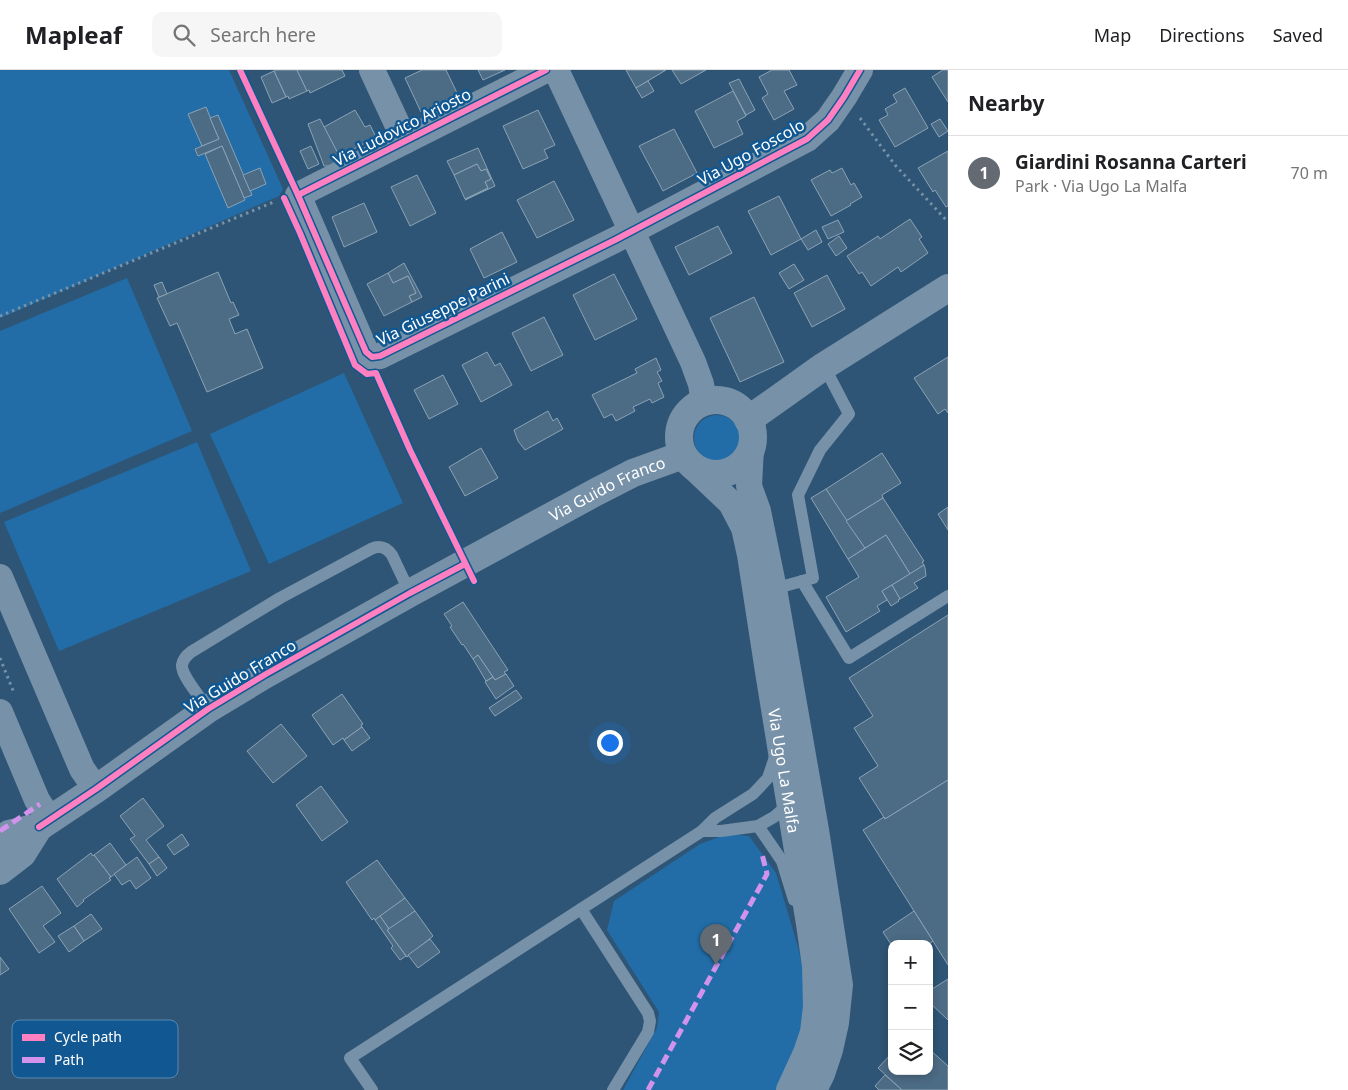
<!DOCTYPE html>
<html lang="en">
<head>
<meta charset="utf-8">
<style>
  :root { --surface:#fff; --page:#f6f6f6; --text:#202124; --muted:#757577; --line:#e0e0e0; --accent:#646a71 }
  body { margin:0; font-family:"Noto Sans",sans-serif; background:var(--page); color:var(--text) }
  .controls { position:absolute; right:15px; bottom:15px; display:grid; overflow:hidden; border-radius:10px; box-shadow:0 2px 8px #0003 }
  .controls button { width:45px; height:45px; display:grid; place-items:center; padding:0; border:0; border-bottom:1px solid var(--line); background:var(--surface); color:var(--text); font:25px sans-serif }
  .you { position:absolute; left:609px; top:672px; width:18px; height:18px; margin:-12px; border:4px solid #fff; border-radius:50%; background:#1a73e8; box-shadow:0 0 0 8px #1a73e833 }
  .badge { display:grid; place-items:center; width:32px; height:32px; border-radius:50%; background:var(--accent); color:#fff; font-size:16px; font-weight:700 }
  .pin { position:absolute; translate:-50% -41px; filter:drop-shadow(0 1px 2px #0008) }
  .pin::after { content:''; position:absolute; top:26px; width:18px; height:15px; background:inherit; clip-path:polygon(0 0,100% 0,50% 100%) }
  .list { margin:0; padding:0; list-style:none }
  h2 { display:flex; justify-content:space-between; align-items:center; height:65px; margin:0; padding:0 20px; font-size:21px }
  h2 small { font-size:16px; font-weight:400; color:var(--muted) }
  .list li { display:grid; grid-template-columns:32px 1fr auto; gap:15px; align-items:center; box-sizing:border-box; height:75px; padding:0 20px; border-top:1px solid var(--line) }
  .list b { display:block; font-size:19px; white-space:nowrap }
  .list p { margin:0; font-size:16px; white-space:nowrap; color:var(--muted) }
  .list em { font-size:16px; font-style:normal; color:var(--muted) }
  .icon { flex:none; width:28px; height:28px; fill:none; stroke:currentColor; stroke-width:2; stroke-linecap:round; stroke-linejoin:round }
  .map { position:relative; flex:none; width:948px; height:1020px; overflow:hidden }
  header { display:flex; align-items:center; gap:30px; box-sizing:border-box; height:70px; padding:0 25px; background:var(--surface); border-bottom:1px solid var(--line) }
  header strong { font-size:24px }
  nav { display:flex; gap:28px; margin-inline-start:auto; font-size:18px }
  .search { width:350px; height:45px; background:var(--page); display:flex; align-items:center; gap:12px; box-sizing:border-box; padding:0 18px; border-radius:10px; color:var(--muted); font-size:19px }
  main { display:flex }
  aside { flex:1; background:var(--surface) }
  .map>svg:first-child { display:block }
  .green { fill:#226da7 }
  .building { fill:#4c6b84; stroke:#8ba3b6 }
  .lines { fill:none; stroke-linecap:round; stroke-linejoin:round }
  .path { stroke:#7691a8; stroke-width:3; stroke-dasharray:2.5 4; stroke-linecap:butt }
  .service { stroke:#7691a8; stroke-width:12 }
  .minor { stroke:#7691a8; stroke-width:26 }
  .tertiary { stroke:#7691a8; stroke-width:28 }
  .quiet { stroke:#d193ec; stroke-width:5; stroke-dasharray:10 5; stroke-linecap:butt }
  .cycleway-casing { stroke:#115892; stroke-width:9 }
  .cycleway { stroke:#ff80c0; stroke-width:6 }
  .labels { text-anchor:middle; stroke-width:5; stroke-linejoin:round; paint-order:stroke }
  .street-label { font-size:16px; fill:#fff; stroke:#115892 }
  .key { fill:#115892; stroke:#588ab3; stroke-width:1 }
  .key-label { font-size:14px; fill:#fff }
</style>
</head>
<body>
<header>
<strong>Mapleaf</strong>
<div class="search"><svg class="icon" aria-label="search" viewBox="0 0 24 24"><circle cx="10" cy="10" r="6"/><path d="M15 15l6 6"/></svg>Search here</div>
<nav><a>Map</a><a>Directions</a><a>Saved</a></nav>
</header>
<main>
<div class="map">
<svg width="948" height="1020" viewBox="0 0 948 1020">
  <rect width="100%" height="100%" fill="#2e5575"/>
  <g class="green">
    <path d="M0 0H229L283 119 279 126 0 248Z"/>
    <path d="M127 208 192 361 0 443V261Z"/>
    <path d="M344 303 403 433 269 494 210 364Z"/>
    <circle cx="717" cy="368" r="23"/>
    <path d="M197 372 251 501 59 581 4 452Z"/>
    <path d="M727 764 749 766 776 803 798 877 806 912 807 947 780 1020H623L657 958 659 942 607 860 614 831 700 774Z"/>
  </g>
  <g class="building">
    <path d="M276 0H297L307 21 289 29 288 26 286 27 274 1Z"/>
    <path d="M297 0H342L345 6 310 23 309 20 307 21Z"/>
    <path d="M422 0H446L458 25 421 42 405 8Z"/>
    <path d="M478 0H505L483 10Z"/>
    <path d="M626 0H666L636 18Z"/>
    <path d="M672 0H706L681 14Z"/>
    <path d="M772 0H789L797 15 784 21 794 39 774 50 762 28 768 24 759 7Z"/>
    <path d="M943 0H948V32L932 7Z"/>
    <path d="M274 1 286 27 272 33 261 7Z"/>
    <path d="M739 9 755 40 746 45 729 13Z"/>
    <path d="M648 11 654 21 642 28 636 18Z"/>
    <path d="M905 18 928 58 895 77 879 50 888 45 885 39 897 32 893 25Z"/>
    <path d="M733 21 746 46 737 51 743 64 714 78 695 41Z"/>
    <path d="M206 37 219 69 202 76 188 44Z"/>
    <path d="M355 40 365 57 370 55 376 67 339 87 324 57Z"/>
    <path d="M538 40 555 75 544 80 548 88 523 99 503 56Z"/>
    <path d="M218 45 252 125 244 128 222 76 198 86 195 79 219 69 210 48Z"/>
    <path d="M320 49 342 91 330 96H324L308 54Z"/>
    <path d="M940 49 948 61 939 67 931 54Z"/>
    <path d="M674 59 697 103 663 121 639 76Z"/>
    <path d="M222 76 245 130 228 138 205 84Z"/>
    <path d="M311 76 319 94 308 99 300 81Z"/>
    <path d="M478 78 495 116 465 130 488 118 485 112 491 109 486 99 481 101 477 94 454 105 447 91Z"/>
    <path d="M948 81V136L946 137 935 120 933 122 918 98Z"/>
    <path d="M477 94 481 101 486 99 491 109 485 112 488 118 465 129 454 105Z"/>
    <path d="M260 98 266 114 250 121 243 105Z"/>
    <path d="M842 98 851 115 854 113 862 127 850 134 851 135 831 146 811 110 830 100 832 103Z"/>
    <path d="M417 105 436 143 410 156 391 117Z"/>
    <path d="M554 111 574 150 537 168 517 130Z"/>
    <path d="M779 126 801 169 771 185 748 141Z"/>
    <path d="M364 133 377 162 344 177 332 147Z"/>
    <path d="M910 149 922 167 919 169 928 183 901 202 898 197 871 216 862 202 859 204 847 186 878 166 880 169Z"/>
    <path d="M838 150 844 162 828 169 822 157Z"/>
    <path d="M718 156 732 183 689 205 675 177Z"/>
    <path d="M816 160 822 172 808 180 801 169Z"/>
    <path d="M502 162 517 192 484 208 470 179Z"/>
    <path d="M839 166 847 178 836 186 828 174Z"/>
    <path d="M404 193 422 227 412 232 409 226 416 223 408 206 393 213 388 203Z"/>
    <path d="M794 194 804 210 789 219 779 203Z"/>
    <path d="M218 202 231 233 233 232 239 245 229 249 235 264 247 259 263 298 207 322 177 253 170 256 157 228Z"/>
    <path d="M388 203 393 213 408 206 416 223 409 226 412 232 384 246 367 214Z"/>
    <path d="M614 204 637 249 595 270 573 225Z"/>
    <path d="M827 205 845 239 812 257 794 223Z"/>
    <path d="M162 212 167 224 159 227 154 215Z"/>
    <path d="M754 227 784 292 740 312 710 248Z"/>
    <path d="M544 247 563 285 531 301 512 263Z"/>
    <path d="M487 282 495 296 500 293 512 315 481 332 462 295Z"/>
    <path d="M948 287V343L945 339 938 344 914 308Z"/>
    <path d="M656 288 661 300 657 302 662 311 658 313 664 327 652 333 650 329 633 337 635 341 616 351 612 344 604 348 592 325 637 303 635 299Z"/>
    <path d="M443 305 458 334 429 349 414 320Z"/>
    <path d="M548 341 553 351 557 348 563 359 525 380 518 371 514 360Z"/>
    <path d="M481 378 498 408 465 426 449 397Z"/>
    <path d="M882 383 901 413 882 425 883 428 846 451 826 419Z"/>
    <path d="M826 419 865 478 848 489 811 428Z"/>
    <path d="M883 428 924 491 922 492 924 495 910 504 886 465 865 478 846 451Z"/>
    <path d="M948 437V460L938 444Z"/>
    <path d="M886 465 910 504 882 521 887 530 877 536 880 541 846 562 826 527 859 507 848 489Z"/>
    <path d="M924 495 925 498 926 506 914 513 918 518 900 529 892 515Z"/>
    <path d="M892 515 900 529 898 530 899 531 891 536 882 521Z"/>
    <path d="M463 532 508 600 504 602 506 604 495 610 478 585 473 589 463 574 462 575 450 557 452 556 444 544Z"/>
    <path d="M948 545V710L885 749 859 708 878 696 854 658 873 646 849 608Z"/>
    <path d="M478 585 493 607 486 611 473 589Z"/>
    <path d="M506 604 514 616 496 629 485 612 493 607 495 610Z"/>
    <path d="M516 620 522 628 495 646 489 638Z"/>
    <path d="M342 624 363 654 361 655 362 657 344 670 343 668 333 675 312 645Z"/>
    <path d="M281 654 307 686 273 713 247 681Z"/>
    <path d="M362 657 370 668 352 681 344 670Z"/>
    <path d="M948 710V895L863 760 884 747 885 749Z"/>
    <path d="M321 716 348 752 322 771 296 735Z"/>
    <path d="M143 728 164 756 146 770 159 787 149 794 130 769 135 766 120 746Z"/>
    <path d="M182 764 189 775 174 785 167 775Z"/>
    <path d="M110 773 126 795 111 807 94 785Z"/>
    <path d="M91 783 93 786 94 785 111 807 109 808 111 810 83 830 84 831 77 837 57 809Z"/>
    <path d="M137 787 151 808 136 819 130 810 122 815 114 804Z"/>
    <path d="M159 787 167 798 157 806 149 794Z"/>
    <path d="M377 790 405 828 375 850 374 848 372 850 346 812Z"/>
    <path d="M42 816 61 843 43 856 55 872 39 883 9 839Z"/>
    <path d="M405 828 415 841 389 859 380 846Z"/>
    <path d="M415 841 433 866 407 887 387 860Z"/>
    <path d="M914 841 933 871 929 874H892V876L883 862Z"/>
    <path d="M91 844 102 859 84 871 74 856Z"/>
    <path d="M380 846 389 859 387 860 406 886 400 890 391 878 393 876 375 850Z"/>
    <path d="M74 856 84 871 69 882 58 866Z"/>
    <path d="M430 869 440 882 418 898 408 885Z"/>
    <path d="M0 887 9 899 0 905Z"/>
    <path d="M948 909V950L929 932V921Z"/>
    <path d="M929 979 948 996V1020H902L878 998 892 983V1001H929Z"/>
    <path d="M885 1005 902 1020H879L875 1016Z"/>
  </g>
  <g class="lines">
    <g class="path">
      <path d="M860 48 895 95 948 152"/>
      <path d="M0 246 276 131"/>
      <path d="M0 588 14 623"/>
    </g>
    <g class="service">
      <path d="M802 511 849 588 948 526"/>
      <path d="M770 520 813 508 798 425 820 380 849 344 824 296"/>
      <path d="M208 639C202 629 181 606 182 595 183 589 186 586 191 582L280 528 371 479C380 475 386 477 392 485L410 523"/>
      <path d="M758 756 782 791 794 830"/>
      <path d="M702 761H721L758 756 774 747 789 734"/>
      <path d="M581 839 648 943 650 951 648 962 613 1020"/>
      <path d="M372 1020 350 988 702 761 715 748 753 724 768 708 776 684"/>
    </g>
    <g class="minor">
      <path d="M372 0 405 71"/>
      <path d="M546 0 298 125 366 282 372 287 380 286 615 170 807 69 828 50 844 27 860 0"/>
      <path d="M556 0 693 292 701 314 704 332"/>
      <path d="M751 378 749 416 758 441 774 519 816 760 840 915 836 953 830 980 822 1004 814 1020"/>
      <path id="s1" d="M692 396 731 433 744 458 750 485 769 608 809 854 815 896 816 937 813 962 806 983 789 1020"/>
      <path d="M0 507 82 699 96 719"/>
      <path d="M0 642 37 730 50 750"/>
    </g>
    <g class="tertiary">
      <circle cx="716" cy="367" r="37"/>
      <path d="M748 350 824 296 948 218"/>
      <path id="s2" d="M0 770 9 764 39 757 96 719 208 639 266 604 410 523 596 422 633 403 683 385"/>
      <path d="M0 801 22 784 39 757"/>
    </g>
    <g class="quiet">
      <path d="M0 761 40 734"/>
      <path d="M648 1020 767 804 762 784"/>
    </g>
    <g class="cycleway-casing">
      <g id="cycleway">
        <path d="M240 0 298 125 366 282 372 287 380 286 615 170 807 69 828 50 844 27 860 0"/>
        <path d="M298 125 546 0"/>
        <path d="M284 128 300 163 355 295 367 304 376 303 410 380 474 511"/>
        <path d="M39 757 96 719 208 639 266 604 410 523 465 494"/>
      </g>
    </g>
    <use href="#cycleway" class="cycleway"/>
  </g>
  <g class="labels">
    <g class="street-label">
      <text transform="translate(402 57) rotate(-27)" y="6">Via Ludovico Ariosto</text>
      <text transform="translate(751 82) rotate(-29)" y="6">Via Ugo Foscolo</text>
      <text transform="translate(443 239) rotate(-26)" y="6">Via Giuseppe Parini</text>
      <text dy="6" stroke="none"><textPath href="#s2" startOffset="704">Via Guido Franco</textPath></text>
      <text transform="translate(240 606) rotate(-31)" y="6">Via Guido Franco</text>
      <text dy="6" stroke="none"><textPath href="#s1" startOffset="328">Via Ugo La Malfa</textPath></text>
    </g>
  </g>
  <rect x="12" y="950" width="166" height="58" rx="8" class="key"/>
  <rect x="22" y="964" width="23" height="7" fill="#ff80c0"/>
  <rect x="22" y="987" width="23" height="6" fill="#d193ec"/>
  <g class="key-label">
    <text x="54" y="972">Cycle path</text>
    <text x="54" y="995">Path</text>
  </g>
</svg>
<div class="controls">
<button>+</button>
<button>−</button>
<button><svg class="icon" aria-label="layers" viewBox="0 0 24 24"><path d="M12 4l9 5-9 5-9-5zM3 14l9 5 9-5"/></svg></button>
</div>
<div class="you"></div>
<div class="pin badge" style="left:716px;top:895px">1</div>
</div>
<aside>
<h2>Nearby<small></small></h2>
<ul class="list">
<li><span class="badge">1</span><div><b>Giardini Rosanna Carteri</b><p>Park · Via Ugo La Malfa</p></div><em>70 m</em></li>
</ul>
</aside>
</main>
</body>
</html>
